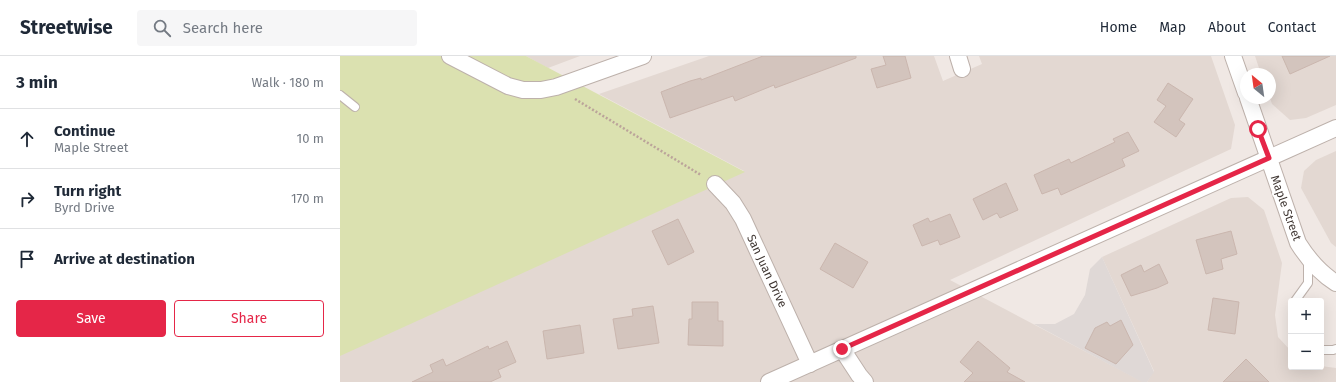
<!DOCTYPE html>
<html lang="en">
<head>
<meta charset="utf-8">
<style>
  :root { --surface:#fff; --page:#f6f6f7; --text:#1f2937; --muted:#747a83; --line:#e0e1e3; --accent:#e52648 }
  body { margin:0; font-family:"Fira Sans",sans-serif; background:var(--page); color:var(--text) }
  .controls { position:absolute; right:12px; bottom:12px; display:grid; overflow:hidden; border-radius:4px; box-shadow:0 4px 16px #0002 }
  .controls button { width:36px; height:36px; display:grid; place-items:center; padding:0; border:0; border-bottom:1px solid var(--line); background:var(--surface); color:var(--text); font:20px sans-serif }
  .compass { position:absolute; left:900px; top:12px; width:36px; height:36px; border-radius:50%; background:var(--surface); box-shadow:0 4px 16px #0002; rotate:331deg }
  .stop { position:absolute; width:12px; height:12px; margin:-9px; border:3px solid #e52648; border-radius:50%; background:#fff }
  .stop.end { background:#e52648; border-color:#fff; box-shadow:0 1px 4px #0008 }
  .list { margin:0; padding:0; list-style:none }
  h2 { display:flex; justify-content:space-between; align-items:center; height:52px; margin:0; padding:0 16px; font-size:17px }
  h2 small { font-size:13px; font-weight:400; color:var(--muted) }
  .list li { display:grid; grid-template-columns:26px 1fr auto; gap:12px; align-items:center; box-sizing:border-box; height:60px; padding:0 16px; border-top:1px solid var(--line) }
  .list b { display:block; font-size:15px; white-space:nowrap }
  .list p { margin:0; font-size:13px; white-space:nowrap; color:var(--muted) }
  .list em { font-size:13px; font-style:normal; color:var(--muted) }
  .actions { display:flex; gap:8px; padding:12px 16px }
  .actions a { flex:1; padding:9px 0; border:1px solid var(--accent); border-radius:4px; text-align:center; font-size:14px; color:var(--accent) }
  .actions .main { background:var(--accent); color:#fff }
  .icon { flex:none; width:22px; height:22px; fill:none; stroke:currentColor; stroke-width:2; stroke-linecap:round; stroke-linejoin:round }
  .map { position:relative; flex:none; width:996px; height:326px; overflow:hidden }
  header { display:flex; align-items:center; gap:24px; box-sizing:border-box; height:56px; padding:0 20px; background:var(--surface); border-bottom:1px solid var(--line) }
  header strong { font-size:19px }
  nav { display:flex; gap:22px; margin-inline-start:auto; font-size:14px }
  .search { width:280px; height:36px; background:var(--page); display:flex; align-items:center; gap:10px; box-sizing:border-box; padding:0 14px; border-radius:4px; color:var(--muted); font-size:15px }
  main { display:flex }
  aside { flex:1; background:var(--surface) }
  .map>svg:first-child { display:block }
  .residential { fill:#e3d8d2 }
  .industrial { fill:#dfd8d6 }
  .green { fill:#dbe1b0 }
  .building { fill:#d3c4bd; stroke:#cab6ae }
  .lines { fill:none; stroke-linecap:round; stroke-linejoin:round }
  .service-casing { stroke:#bdb1ab; stroke-width:10 }
  .minor-casing { stroke:#bdb1ab; stroke-width:18 }
  .path { stroke:#bba49a; stroke-width:2.5; stroke-dasharray:2 2; stroke-linecap:butt }
  .service { stroke:#fff; stroke-width:8 }
  .minor { stroke:#fff; stroke-width:16 }
  .route { stroke:#e52648; stroke-width:5 }
  .labels { text-anchor:middle; stroke-width:4; stroke-linejoin:round; paint-order:stroke }
  .street-label { font-size:12px; fill:#413834; stroke:#fff }
</style>
</head>
<body>
<header>
<strong>Streetwise</strong>
<div class="search"><svg class="icon" aria-label="search" viewBox="0 0 24 24"><circle cx="10" cy="10" r="6"/><path d="M15 15l6 6"/></svg>Search here</div>
<nav><a>Home</a><a>Map</a><a>About</a><a>Contact</a></nav>
</header>
<main>
<aside>
<h2>3 min<small>Walk · 180 m</small></h2>
<ul class="list">
<li><svg class="icon" aria-label="ahead" viewBox="0 0 24 24"><path d="M12 20V5M6 11l6-6 6 6"/></svg><div><b>Continue</b><p>Maple Street</p></div><em>10 m</em></li>
<li><svg class="icon" aria-label="right" viewBox="0 0 24 24"><path d="M7 20v-9h11M14 6l5 5-5 5"/></svg><div><b>Turn right</b><p>Byrd Drive</p></div><em>170 m</em></li>
<li><svg class="icon" aria-label="arrive" viewBox="0 0 24 24"><path d="M6 21V4h12l-3 4 3 4H6"/></svg><div><b>Arrive at destination</b></div></li>
</ul>
<div class="actions"><a class="main">Save</a><a>Share</a></div>
</aside>
<div class="map">
<svg width="996" height="326" viewBox="0 0 996 326">
  <rect width="100%" height="100%" fill="#f0e8e4"/>
  <g class="residential">
    <path d="M186 0H240L208 12Z"/>
    <path d="M369 0H594L603 25 642 8 639 0H871L895 69 891 93 610 224 803 326H0V297L404 115 259 38Z"/>
    <path d="M915 0H996V49L966 62 950 64 932 48 930 42V18H921Z"/>
    <path d="M996 95V191L991 187 961 132 964 115 976 104Z"/>
    <path d="M908 141 924 154 942 207 935 259 938 281 951 295V311H981V310L996 312V326H807L814 315 762 201 891 142Z"/>
  </g>
  <path class="industrial" d="M762 201 814 316 807 326H802L694 268H715L734 258 745 239 750 213Z"/>
  <path class="green" d="M0 0H186L405 116 0 300Z"/>
  <g class="building">
    <path d="M423 0H516V2L435 32 434 29 395 45 393 40 330 62 321 36 350 25 361 22V24Z"/>
    <path d="M543 0H565L571 22 537 32 531 13 546 9Z"/>
    <path d="M942 0H990L950 18Z"/>
    <path d="M828 27 853 43 839 64 845 68 836 81 814 66 826 50 817 44Z"/>
    <path d="M788 76 799 95 782 103 785 110 721 139 718 132 702 138 694 119 729 103 731 107 775 86 773 83Z"/>
    <path d="M666 127 678 154 660 162 657 157 643 164 633 143Z"/>
    <path d="M610 158 620 181 600 189 598 184 582 190 573 169 588 162 590 166Z"/>
    <path d="M338 163 354 196 328 209 312 175Z"/>
    <path d="M891 175 897 198 881 203 883 213 866 218 856 184Z"/>
    <path d="M495 187 528 206 513 232 480 213Z"/>
    <path d="M819 208 828 227 817 232 791 240 781 219 801 209 804 216Z"/>
    <path d="M873 242 899 246 895 278 868 274Z"/>
    <path d="M352 246H378V265H383V290L348 289 349 263H352Z"/>
    <path d="M313 250 319 287 278 293 273 263 293 260 292 253Z"/>
    <path d="M781 264 793 289 776 308 745 292 755 272 767 266 770 270Z"/>
    <path d="M240 269 244 297 207 303 203 275Z"/>
    <path d="M167 285 176 306 158 314 161 321 150 326H72L93 316 90 309 103 303 106 310 148 290 149 293Z"/>
    <path d="M638 285 670 312 667 316 685 326H624L633 317 620 306Z"/>
    <path d="M906 303 929 326H883Z"/>
  </g>
  <g class="lines">
    <g class="service-casing">
      <g id="service">
        <path d="M0 39 15 51"/>
        <path d="M955 245 968 227V203"/>
        <path d="M981 294H993L996 293"/>
      </g>
    </g>
    <g class="minor-casing">
      <g id="minor">
        <path d="M110 0 168 30 183 34H201L216 31 303 0"/>
        <path d="M618 0 622 13"/>
        <path d="M893 0 906 37"/>
        <path d="M908 42 958 187C968 203 980 217 996 227"/>
        <path d="M375 128 393 147 403 163 470 308"/>
        <path d="M502 293 519 319 525 326"/>
        <path d="M429 326 996 72"/>
      </g>
    </g>
    <path class="path" d="M235 43 361 119"/>
    <use href="#service" class="service"/>
    <use href="#minor" class="minor"/>
  </g>
  <g class="lines">
    <path class="route" d="M502 293 929 102 918 73"/>
  </g>
  <g class="labels">
    <g class="street-label">
      <text transform="translate(946 152) rotate(70)" y="4">Maple Street</text>
      <text transform="translate(427 215) rotate(65)" y="4">San Juan Drive</text>
    </g>
  </g>
</svg>
<div class="controls">
<button>+</button>
<button>−</button>
</div>
<svg class="compass" viewBox="-18 -18 36 36"><path d="M0-13l5 13h-10z" fill="#e53935"/><path d="M0 13l5-13h-10z" fill="#747a83"/></svg>
<div class="stop" style="left:918px;top:73px"></div>
<div class="stop end" style="left:502px;top:293px"></div>
</div>
</main>
</body>
</html>
